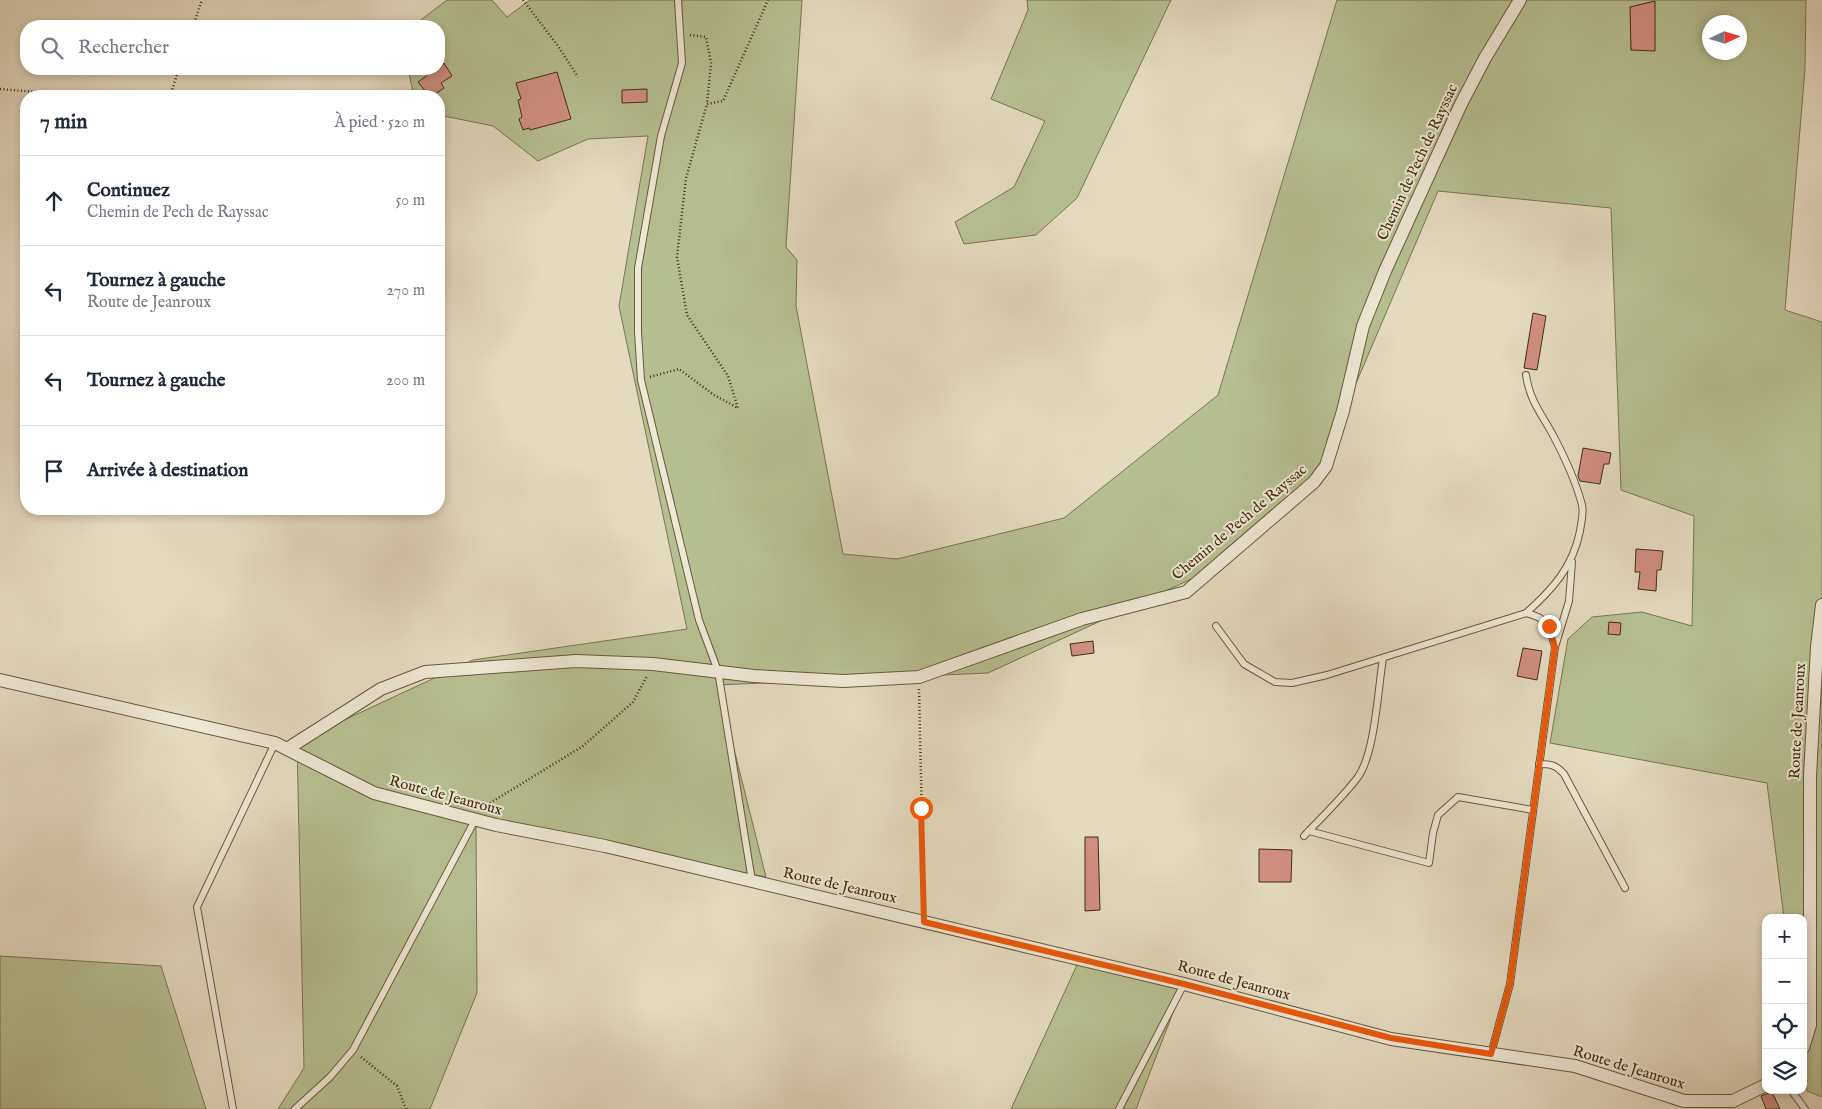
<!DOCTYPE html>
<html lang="fr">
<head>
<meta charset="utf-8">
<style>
  :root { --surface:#fff; --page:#f2f2f3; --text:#1f2937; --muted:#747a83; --line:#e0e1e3 }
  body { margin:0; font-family:"IM FELL English",serif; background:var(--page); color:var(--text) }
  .controls { position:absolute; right:15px; bottom:15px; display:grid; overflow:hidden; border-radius:10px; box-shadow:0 2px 8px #0003 }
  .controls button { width:45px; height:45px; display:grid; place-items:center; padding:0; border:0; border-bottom:1px solid var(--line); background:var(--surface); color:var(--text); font:25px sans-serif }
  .compass { position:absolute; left:1702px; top:15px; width:45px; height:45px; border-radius:50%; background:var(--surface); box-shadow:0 2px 8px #0003; rotate:86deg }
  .stop { position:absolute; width:15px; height:15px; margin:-11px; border:4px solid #ea580c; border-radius:50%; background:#fff }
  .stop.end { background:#ea580c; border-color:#fff; box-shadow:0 1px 5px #0008 }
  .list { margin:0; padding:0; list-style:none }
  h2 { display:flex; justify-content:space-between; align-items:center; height:65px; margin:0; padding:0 20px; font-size:21px }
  h2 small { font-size:16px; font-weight:400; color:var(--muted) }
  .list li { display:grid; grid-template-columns:32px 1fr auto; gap:15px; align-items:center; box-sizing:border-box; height:90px; padding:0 20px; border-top:1px solid var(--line) }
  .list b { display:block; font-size:19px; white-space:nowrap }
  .list p { margin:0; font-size:16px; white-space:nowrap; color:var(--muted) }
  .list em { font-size:16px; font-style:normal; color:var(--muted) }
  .icon { flex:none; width:28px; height:28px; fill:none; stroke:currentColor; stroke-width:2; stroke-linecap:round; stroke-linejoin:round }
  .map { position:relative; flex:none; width:1822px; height:1109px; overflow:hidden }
  .search { position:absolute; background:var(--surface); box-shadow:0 2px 8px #0003; left:20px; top:20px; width:425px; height:55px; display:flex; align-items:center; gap:12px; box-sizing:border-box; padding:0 18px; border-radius:20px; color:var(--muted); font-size:19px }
  .panel { position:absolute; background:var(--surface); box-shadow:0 2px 8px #0003; left:20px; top:90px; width:425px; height:425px; border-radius:20px }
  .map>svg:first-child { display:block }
  .green { fill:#b6bf90; stroke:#7c764e; fill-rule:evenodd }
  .building { fill:#d18f80; stroke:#432d0c }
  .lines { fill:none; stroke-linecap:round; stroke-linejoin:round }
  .lane-casing { stroke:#6b5839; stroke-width:8 }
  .street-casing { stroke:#6b5839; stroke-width:14 }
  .path { stroke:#432d0c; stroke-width:2.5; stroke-dasharray:1 2.5; stroke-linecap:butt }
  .lane { stroke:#ede7d5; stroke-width:6 }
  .street { stroke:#ede7d5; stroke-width:12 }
  .route { stroke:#ea580c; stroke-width:6 }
  .labels { text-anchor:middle; stroke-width:4; stroke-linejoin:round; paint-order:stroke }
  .street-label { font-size:15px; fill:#432d0c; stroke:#ede7d5 }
</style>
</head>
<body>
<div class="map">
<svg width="1822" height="1109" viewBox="0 0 1822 1109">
  <rect width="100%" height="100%" fill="#e4dabf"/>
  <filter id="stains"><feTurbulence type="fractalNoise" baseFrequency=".004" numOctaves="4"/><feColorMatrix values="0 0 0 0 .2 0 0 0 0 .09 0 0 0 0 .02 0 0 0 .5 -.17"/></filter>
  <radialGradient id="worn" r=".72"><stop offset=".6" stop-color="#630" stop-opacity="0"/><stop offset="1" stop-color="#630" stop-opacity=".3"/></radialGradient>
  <g class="green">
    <path d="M447 0H492L507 17 530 0H802L786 247 797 260 796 306 843 554 897 559 1064 518 1218 395 1337 0H1806L1805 69 1785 310 1822 322V1097L1807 1091 1803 1065V918H1784L1767 783 1550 743 1568 639 1592 617 1642 612 1692 626 1694 516 1621 490 1611 208 1438 191 1314 482 1213 569 988 673 718 685 766 877 476 821 477 993 430 1109H278L304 1068 297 742 473 660 687 629 619 306 648 136 588 139 538 161 493 126 439 115V96H414L408 69H439V26H413ZM1710 22H1740V52H1710Z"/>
    <path d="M1027 0H1171L1077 198 1036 235 964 244 955 222 1014 187 1045 121 991 99 1028 10Z"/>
    <path d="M1082 954 1184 984 1136 1109H1011Z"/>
    <path d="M0 956 161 966 206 1109H0Z"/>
  </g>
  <g class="building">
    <path d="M1655 1V51L1631 50 1630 7Z"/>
    <path d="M444 63 452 76 441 83 444 88 432 96H429L418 82 436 69H439Z"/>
    <path d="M557 72 571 119 530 130 529 128 523 130 519 119 522 117 518 100 521 99 516 83Z"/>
    <path d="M647 89V102L622 103V90Z"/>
    <path d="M1533 313 1546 316 1537 370 1524 368Z"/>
    <path d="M1583 448 1611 453 1609 464H1604L1600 484 1580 481 1578 476Z"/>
    <path d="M1636 549 1663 551 1661 570H1657L1656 591 1638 589 1640 572H1635Z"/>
    <path d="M1609 622 1621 623 1620 635 1608 634Z"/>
    <path d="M1093 641 1094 653 1072 656 1070 644Z"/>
    <path d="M1523 648 1542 651 1537 680 1517 676Z"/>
    <path d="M1085 837H1098L1100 910 1085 911Z"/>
    <path d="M1259 849 1292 850 1291 882H1259Z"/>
    <path d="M1772 1092 1780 1109H1766L1761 1096Z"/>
  </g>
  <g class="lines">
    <g class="lane-casing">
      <g id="lane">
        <path d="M678 0 682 63 661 136 638 268V332L641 380 699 620 718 671 752 881"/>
        <path d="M1526 613C1552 590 1573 567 1580 531 1581 523 1584 514 1582 505 1576 482 1565 458 1554 437 1542 414 1530 402 1526 375"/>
        <path d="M1216 626 1244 664 1275 682 1292 683 1327 675 1526 613C1548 618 1549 626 1555 647L1510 984 1491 1054"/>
        <path d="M1555 647 1569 601 1572 562"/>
        <path d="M1539 764C1551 764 1556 765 1564 774L1625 888"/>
        <path d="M1309 831 1429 863 1433 833 1438 815 1458 797 1533 810"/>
        <path d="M1304 836C1321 818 1343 797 1358 777 1375 753 1378 689 1383 658"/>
        <path d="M1791 1090 1805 1109"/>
        <path d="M233 1109 197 907 275 743"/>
        <path d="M295 1109 330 1077 353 1050 475 820"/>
        <path d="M1119 1109 1184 984"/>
      </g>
    </g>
    <g class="street-casing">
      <g id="street">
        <path d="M0 680 275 743 374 793 496 825 605 846 1184 984 1391 1039 1575 1066 1684 1101H1733L1766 1085"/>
        <path d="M287 749 381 689 425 672 576 661 653 664 754 676 843 681 919 677 1082 619 1186 592 1314 482 1326 466 1343 411 1363 326 1385 271 1461 104 1485 58 1520 0"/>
        <path d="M1803 1048 1810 1025V776L1817 647 1822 605"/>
      </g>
    </g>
    <g class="path">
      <path d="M523 0 558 46 578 77"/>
      <path d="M193 26 202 0"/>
      <path d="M690 35 706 37 711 63 707 104 723 101 768 0"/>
      <path d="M0 89 88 96"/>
      <path d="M170 96 179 69"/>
      <path d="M650 377 679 369 714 395 738 408 728 376 687 315 677 257 686 178 707 104"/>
      <path d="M919 689 924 908"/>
      <path d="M485 808 490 803 583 746 633 702 647 676"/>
      <path d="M361 1057 397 1086 406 1109"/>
    </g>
    <use href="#lane" class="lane"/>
    <use href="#street" class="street"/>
  </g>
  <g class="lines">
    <path class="route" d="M921 808 924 922 1184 984 1391 1038 1491 1054 1510 984 1555 647 1549 626"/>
  </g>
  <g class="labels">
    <g class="street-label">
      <text transform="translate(1417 162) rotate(-65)" y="5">Chemin de Pech de Rayssac</text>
      <text transform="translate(1239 522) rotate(-40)" y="5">Chemin de Pech de Rayssac</text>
      <text transform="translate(1797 721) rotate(-87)" y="5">Route de Jeanroux</text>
      <text transform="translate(446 795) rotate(15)" y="5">Route de Jeanroux</text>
      <text transform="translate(840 885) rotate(13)" y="5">Route de Jeanroux</text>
      <text transform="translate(1234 980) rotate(15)" y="5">Route de Jeanroux</text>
      <text transform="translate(1629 1067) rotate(17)" y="5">Route de Jeanroux</text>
    </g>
  </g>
  <rect width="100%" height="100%" filter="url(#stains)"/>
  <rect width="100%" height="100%" fill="url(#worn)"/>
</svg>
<div class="controls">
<button>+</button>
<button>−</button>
<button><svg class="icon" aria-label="locate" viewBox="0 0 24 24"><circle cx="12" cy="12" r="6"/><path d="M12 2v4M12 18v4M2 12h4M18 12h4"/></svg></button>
<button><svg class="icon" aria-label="layers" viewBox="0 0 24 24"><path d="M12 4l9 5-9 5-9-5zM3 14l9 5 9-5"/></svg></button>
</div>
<svg class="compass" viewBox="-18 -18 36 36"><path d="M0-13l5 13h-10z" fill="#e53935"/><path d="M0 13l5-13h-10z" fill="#747a83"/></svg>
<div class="stop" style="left:921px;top:808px"></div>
<div class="stop end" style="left:1549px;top:626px"></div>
<div class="search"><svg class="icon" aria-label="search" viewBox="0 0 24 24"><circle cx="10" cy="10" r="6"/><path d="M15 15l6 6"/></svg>Rechercher</div>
<section class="panel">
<h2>7 min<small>À pied · 520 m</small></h2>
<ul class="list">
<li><svg class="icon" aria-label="ahead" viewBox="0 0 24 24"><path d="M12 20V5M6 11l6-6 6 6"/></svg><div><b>Continuez</b><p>Chemin de Pech de Rayssac</p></div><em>50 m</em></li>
<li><svg class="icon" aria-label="left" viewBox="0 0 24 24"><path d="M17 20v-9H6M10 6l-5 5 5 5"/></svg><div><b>Tournez à gauche</b><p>Route de Jeanroux</p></div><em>270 m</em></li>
<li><svg class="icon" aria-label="left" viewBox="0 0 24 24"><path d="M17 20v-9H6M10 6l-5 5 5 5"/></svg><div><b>Tournez à gauche</b></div><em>200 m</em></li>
<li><svg class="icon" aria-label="arrive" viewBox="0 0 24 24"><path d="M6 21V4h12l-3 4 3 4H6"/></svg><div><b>Arrivée à destination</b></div></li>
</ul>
</section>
</div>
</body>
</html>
